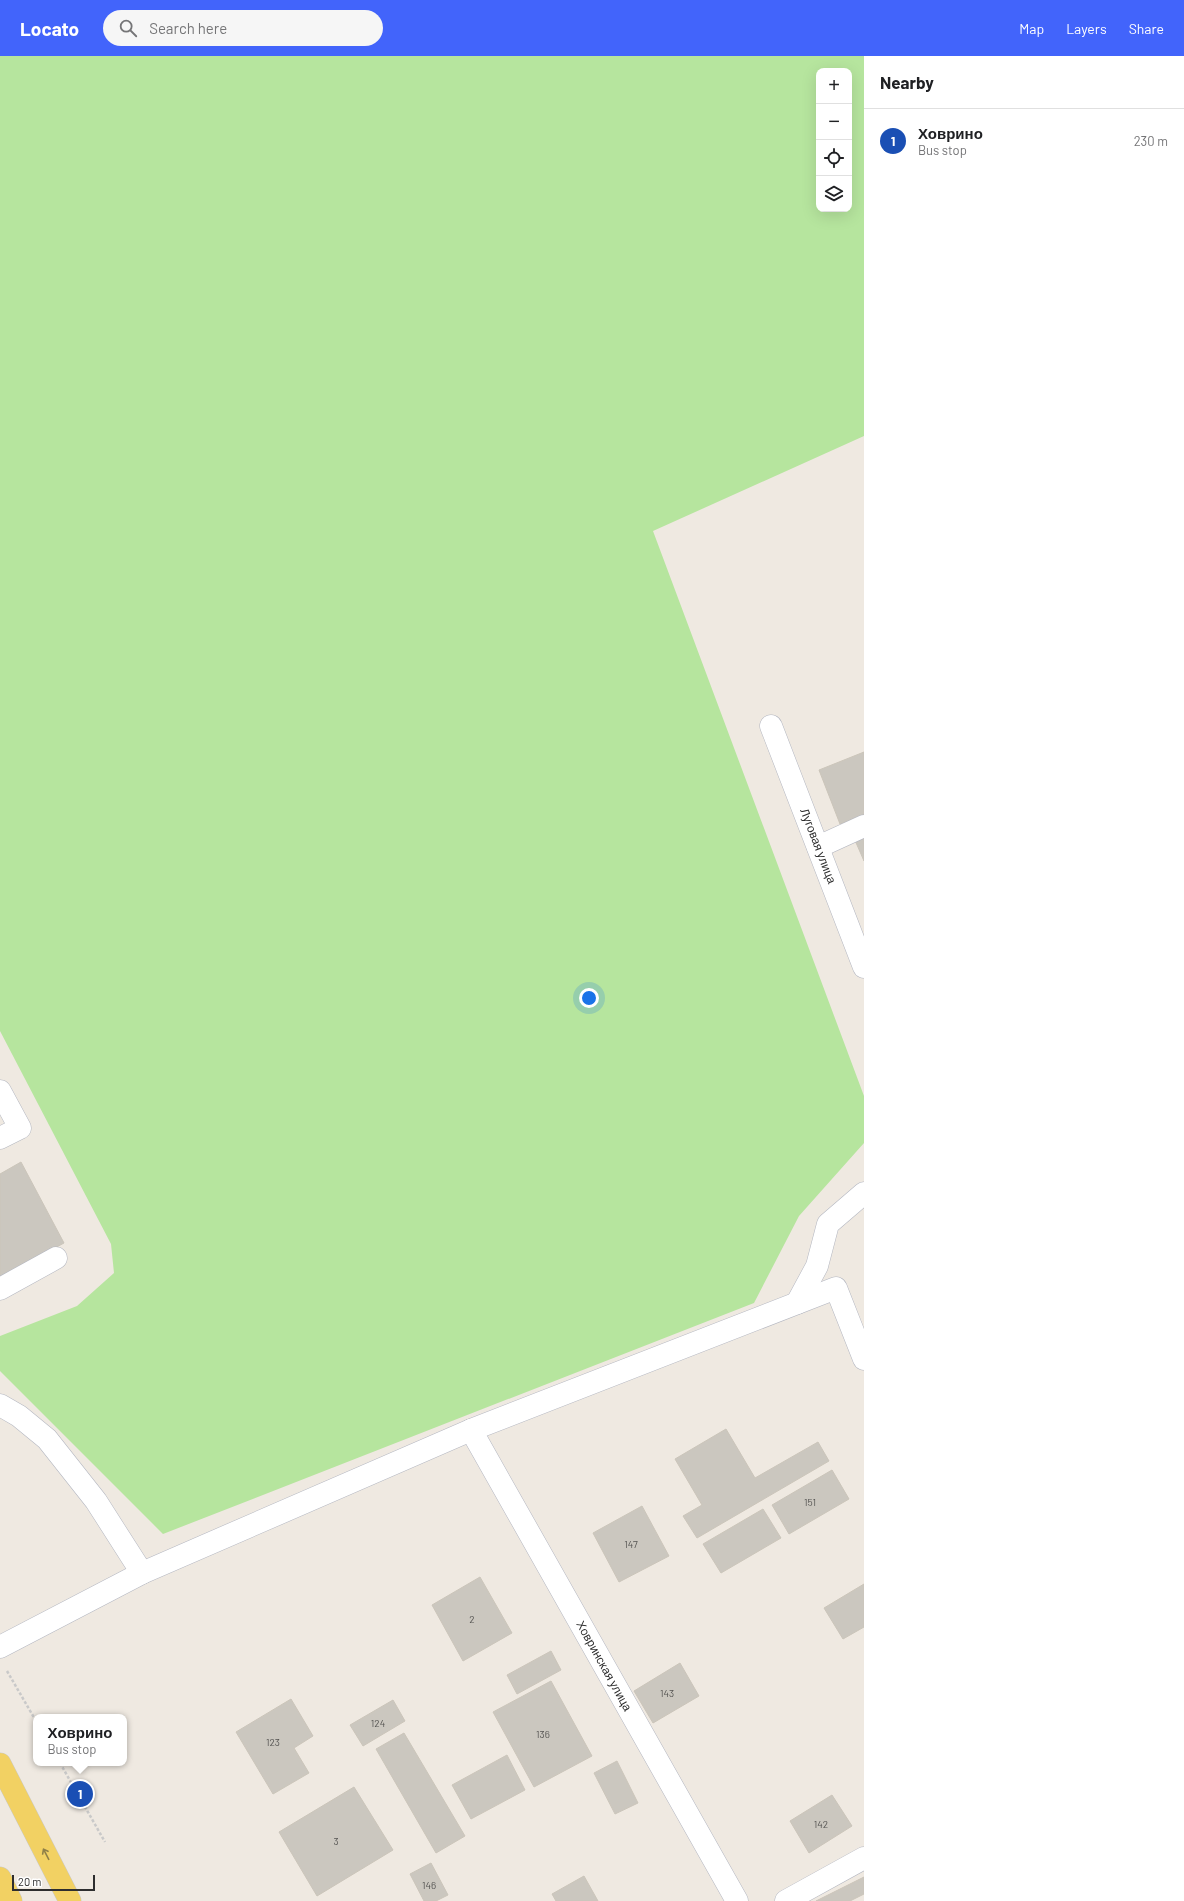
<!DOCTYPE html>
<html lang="en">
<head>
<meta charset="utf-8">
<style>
  :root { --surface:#fff; --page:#f6f6f6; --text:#202124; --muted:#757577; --line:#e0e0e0; --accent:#4264fb }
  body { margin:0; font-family:Barlow,sans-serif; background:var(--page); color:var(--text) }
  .controls { position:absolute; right:12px; top:12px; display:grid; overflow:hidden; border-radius:8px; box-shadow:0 4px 16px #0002 }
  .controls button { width:36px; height:36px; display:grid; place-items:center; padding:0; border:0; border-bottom:1px solid var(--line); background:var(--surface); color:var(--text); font:20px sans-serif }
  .scale { position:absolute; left:12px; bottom:10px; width:83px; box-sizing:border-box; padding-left:4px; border:2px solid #2e2e2e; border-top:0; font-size:11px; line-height:14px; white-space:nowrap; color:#2e2e2e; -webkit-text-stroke:3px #fff; paint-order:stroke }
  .you { position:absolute; left:589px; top:942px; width:14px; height:14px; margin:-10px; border:3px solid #fff; border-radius:50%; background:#1a73e8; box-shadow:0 0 0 6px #1a73e833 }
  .badge { display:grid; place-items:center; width:26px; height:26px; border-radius:50%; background:var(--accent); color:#fff; font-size:13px; font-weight:700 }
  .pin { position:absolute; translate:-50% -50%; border:2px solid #fff; box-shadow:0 1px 4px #0006 }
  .popup { position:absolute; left:33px; top:1658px; width:94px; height:52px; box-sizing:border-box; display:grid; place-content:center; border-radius:8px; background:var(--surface); filter:drop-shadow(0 1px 3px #0005); font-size:13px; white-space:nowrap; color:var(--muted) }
  .popup b { font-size:15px; color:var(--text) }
  .popup::after { content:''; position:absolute; left:50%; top:100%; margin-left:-8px; border:8px solid transparent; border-top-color:var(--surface) }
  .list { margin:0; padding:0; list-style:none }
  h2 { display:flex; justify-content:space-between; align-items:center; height:52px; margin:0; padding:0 16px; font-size:17px }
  h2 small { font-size:13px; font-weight:400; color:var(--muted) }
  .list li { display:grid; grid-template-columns:26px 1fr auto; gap:12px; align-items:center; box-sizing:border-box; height:64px; padding:0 16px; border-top:1px solid var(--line) }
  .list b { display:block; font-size:15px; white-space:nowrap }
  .list p { margin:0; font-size:13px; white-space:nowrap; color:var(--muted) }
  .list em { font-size:13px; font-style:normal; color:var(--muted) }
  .icon { flex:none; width:22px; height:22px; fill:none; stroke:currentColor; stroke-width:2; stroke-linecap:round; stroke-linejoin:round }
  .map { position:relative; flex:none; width:864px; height:1845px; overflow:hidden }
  header { display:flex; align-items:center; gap:24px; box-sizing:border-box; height:56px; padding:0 20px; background:var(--accent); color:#fff }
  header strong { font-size:19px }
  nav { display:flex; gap:22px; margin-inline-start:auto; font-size:14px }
  .search { width:280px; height:36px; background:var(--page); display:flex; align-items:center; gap:10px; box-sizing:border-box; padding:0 14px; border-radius:22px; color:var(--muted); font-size:15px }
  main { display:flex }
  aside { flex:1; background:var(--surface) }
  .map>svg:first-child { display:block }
  .green { fill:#b6e59e; fill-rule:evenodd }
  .building { fill:#cbc7bf; stroke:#cbc5ba }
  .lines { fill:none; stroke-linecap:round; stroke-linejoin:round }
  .minor-casing { stroke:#b4b7c1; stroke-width:23 }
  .major-casing { stroke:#c9c9c9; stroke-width:23 }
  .path { stroke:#c9c9c9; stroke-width:2.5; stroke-dasharray:3 2; stroke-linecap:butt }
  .minor { stroke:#fff; stroke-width:22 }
  .major { stroke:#f2d163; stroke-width:22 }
  .oneway { stroke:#908048 }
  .labels { text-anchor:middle; stroke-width:3.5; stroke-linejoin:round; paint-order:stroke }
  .number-label { font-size:10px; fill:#555452 }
  .street-label { font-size:12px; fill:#2e2e2e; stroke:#fff }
</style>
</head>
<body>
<header>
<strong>Locato</strong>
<div class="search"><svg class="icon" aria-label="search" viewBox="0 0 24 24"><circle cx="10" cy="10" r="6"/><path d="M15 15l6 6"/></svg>Search here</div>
<nav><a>Map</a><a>Layers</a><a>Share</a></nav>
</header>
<main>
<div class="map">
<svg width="864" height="1845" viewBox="0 0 864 1845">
  <rect width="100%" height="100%" fill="#efe9e1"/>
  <path class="green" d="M0 0H864V380L653 475 864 1040V1087L799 1160 754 1247 163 1478 0 1315V1280L77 1250 114 1217 111 1188 0 975ZM819 15H849V153H819Z"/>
  <g class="building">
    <path d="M864 696V759L840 768 819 714Z"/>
    <path d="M864 779V805L854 782Z"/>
    <path d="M21 1106 64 1187 0 1222V1118Z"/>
    <path d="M726 1373 755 1422 818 1386 829 1405 697 1482 683 1460 702 1449 675 1403Z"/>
    <path d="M832 1414 849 1443 789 1478 772 1449Z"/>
    <path d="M642 1450 669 1500 619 1526 593 1477Z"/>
    <path d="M763 1453 781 1482 721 1517 703 1488Z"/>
    <path d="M480 1521 512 1577 463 1605 432 1549Z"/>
    <path d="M864 1528V1571L843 1583 824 1552Z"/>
    <path d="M551 1595 561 1614 517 1638 507 1619Z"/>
    <path d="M680 1607 699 1640 653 1667 634 1635Z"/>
    <path d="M551 1625 592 1700 534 1731 493 1656Z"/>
    <path d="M291 1643 313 1680 294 1692 309 1717 273 1738 236 1676Z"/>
    <path d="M393 1644 405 1665 363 1690 350 1669Z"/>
    <path d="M404 1677 465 1780 436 1797 376 1693Z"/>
    <path d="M507 1699 525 1734 471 1763 452 1729Z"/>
    <path d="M617 1705 638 1747 615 1758 594 1717Z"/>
    <path d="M354 1731 393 1794 317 1840 279 1776Z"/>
    <path d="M832 1739 852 1770 809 1797 790 1765Z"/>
    <path d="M431 1807 448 1839 436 1845H424L410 1818Z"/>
    <path d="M584 1820 598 1845H556L552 1838Z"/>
    <path d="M864 1821V1838L850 1845H816Z"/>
  </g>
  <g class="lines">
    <g class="minor-casing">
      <g id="minor">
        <path d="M771 670 864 911"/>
        <path d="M818 791 864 770"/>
        <path d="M0 1035 20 1072 0 1082"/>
        <path d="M0 1233 56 1202"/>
        <path d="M797 1247 817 1210 828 1168 864 1137"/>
        <path d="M0 1349 19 1360 47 1383 96 1445 142 1517"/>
        <path d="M471 1374 737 1845"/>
        <path d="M0 1591 142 1517 471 1374 836 1232 864 1303"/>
        <path d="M786 1845 864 1802"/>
      </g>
    </g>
    <g class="major-casing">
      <g id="major">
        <path d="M0 1708 70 1845"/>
        <path d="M0 1822 11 1845"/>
      </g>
    </g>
    <g class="path">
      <path d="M7 1615 36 1665"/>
      <path d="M60 1707 105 1786"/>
    </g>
    <use href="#minor" class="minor"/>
    <use href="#major" class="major"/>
  </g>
  <defs><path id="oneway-shaft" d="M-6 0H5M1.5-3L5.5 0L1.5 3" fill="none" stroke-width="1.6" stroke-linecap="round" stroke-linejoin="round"/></defs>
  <use class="oneway" href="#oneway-shaft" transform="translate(46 1798) rotate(-117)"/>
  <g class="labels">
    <g class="number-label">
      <text x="810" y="1450">151</text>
      <text x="631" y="1492">147</text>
      <text x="472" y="1567">2</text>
      <text x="667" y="1641">143</text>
      <text x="378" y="1671">124</text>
      <text x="543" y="1682">136</text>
      <text x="273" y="1690">123</text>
      <text x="821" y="1772">142</text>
      <text x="336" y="1789">3</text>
      <text x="429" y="1833">146</text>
    </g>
    <g class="street-label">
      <text transform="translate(818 790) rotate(69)" y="4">Луговая улица</text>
      <text transform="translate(604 1610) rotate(61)" y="4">Ховринская улица</text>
    </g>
  </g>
</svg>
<div class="controls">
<button>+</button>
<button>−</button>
<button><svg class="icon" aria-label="locate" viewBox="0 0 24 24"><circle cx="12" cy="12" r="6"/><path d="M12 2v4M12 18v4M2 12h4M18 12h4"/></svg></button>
<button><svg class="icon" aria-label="layers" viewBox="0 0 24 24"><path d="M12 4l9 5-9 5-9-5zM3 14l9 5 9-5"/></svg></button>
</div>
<div class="scale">20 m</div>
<div class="you"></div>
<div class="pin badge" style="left:80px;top:1738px;background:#1a4fb4">1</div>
<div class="popup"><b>Ховрино</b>Bus stop</div>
</div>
<aside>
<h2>Nearby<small></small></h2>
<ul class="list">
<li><span class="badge" style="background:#1a4fb4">1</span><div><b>Ховрино</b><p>Bus stop</p></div><em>230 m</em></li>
</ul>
</aside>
</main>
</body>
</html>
